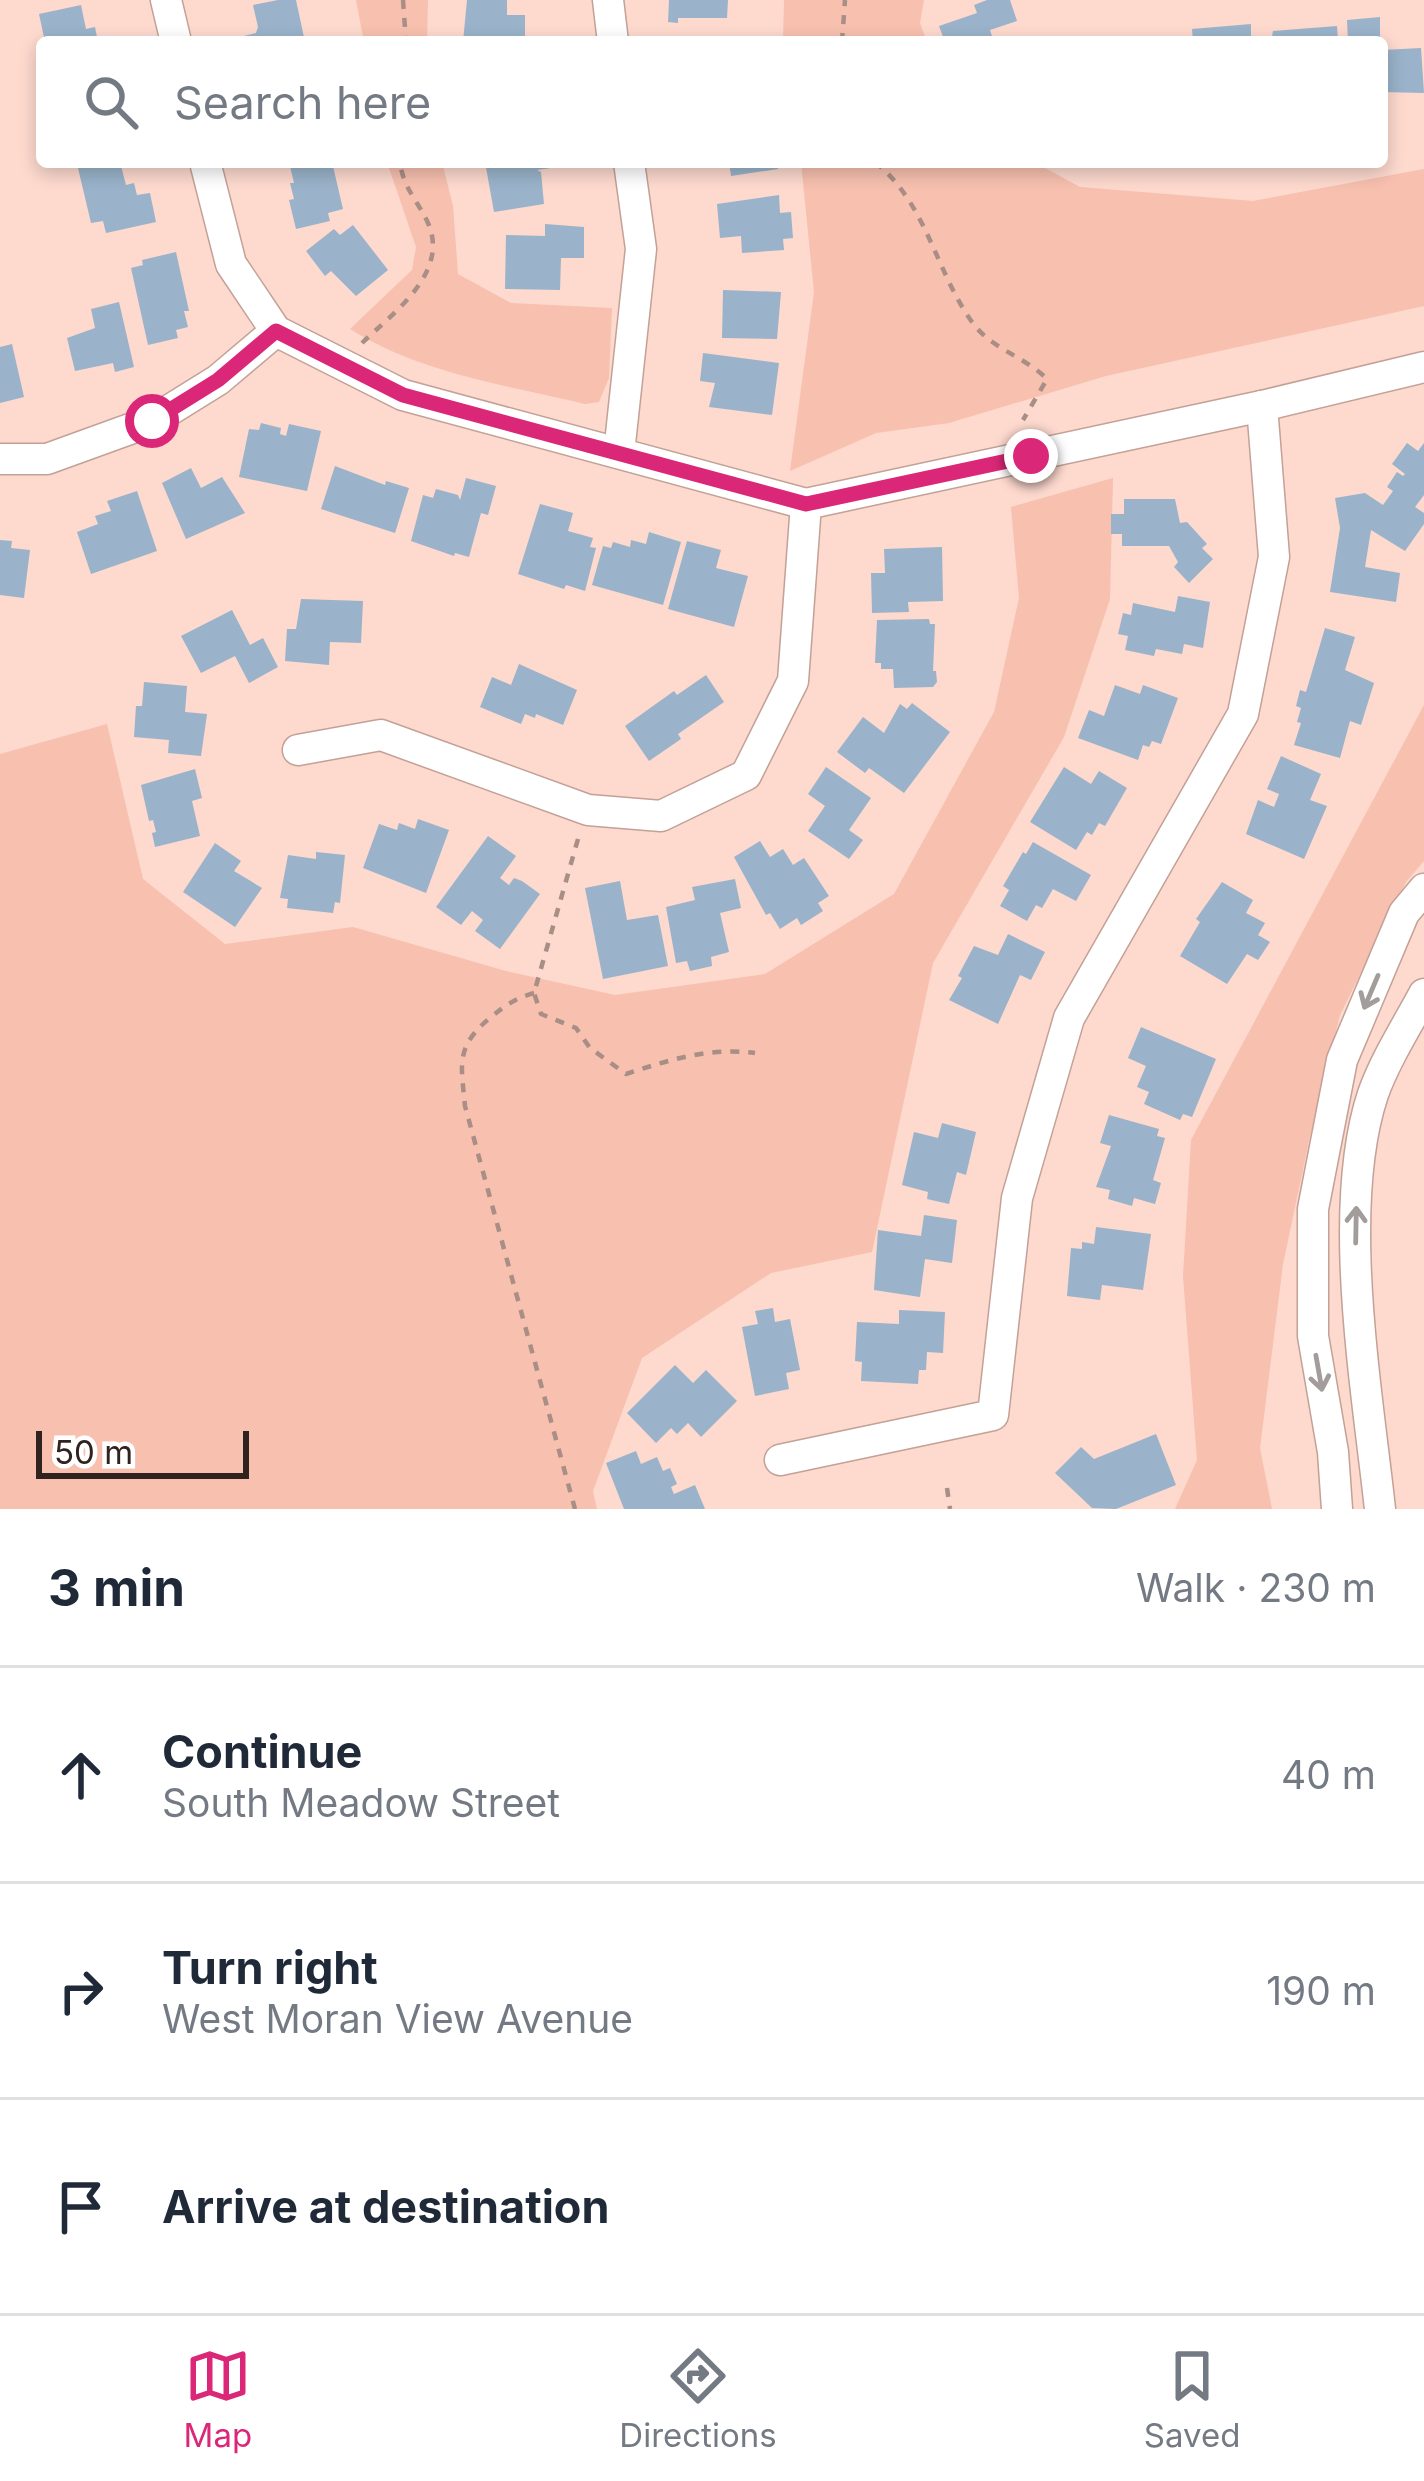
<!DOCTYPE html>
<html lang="en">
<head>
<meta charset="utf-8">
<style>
  :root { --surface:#fff; --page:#f6f6f7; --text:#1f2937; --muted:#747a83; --line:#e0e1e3; --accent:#db2777 }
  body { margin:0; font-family:Inter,sans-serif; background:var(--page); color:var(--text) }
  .scale { position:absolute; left:36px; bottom:30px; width:213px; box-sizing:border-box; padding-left:12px; border:6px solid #30231f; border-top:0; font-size:33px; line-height:42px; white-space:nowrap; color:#30231f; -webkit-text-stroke:9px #fff; paint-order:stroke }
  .stop { position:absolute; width:36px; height:36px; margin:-27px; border:9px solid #db2777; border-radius:50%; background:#fff }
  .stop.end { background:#db2777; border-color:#fff; box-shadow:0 3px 12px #0008 }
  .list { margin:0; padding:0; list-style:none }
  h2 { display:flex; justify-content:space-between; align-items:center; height:156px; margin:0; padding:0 48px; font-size:51px }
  h2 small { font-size:39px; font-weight:400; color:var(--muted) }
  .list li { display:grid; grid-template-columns:78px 1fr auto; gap:36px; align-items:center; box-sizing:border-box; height:216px; padding:0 48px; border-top:3px solid var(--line) }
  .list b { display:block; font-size:45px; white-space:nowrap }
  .list p { margin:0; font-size:39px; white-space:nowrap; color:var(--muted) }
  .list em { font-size:39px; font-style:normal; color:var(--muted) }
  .icon { flex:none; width:66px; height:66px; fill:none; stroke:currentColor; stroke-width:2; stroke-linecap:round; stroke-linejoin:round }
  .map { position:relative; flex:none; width:1424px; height:1509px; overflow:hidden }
  .search { position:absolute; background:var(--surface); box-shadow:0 6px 18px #0003; left:36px; right:36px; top:36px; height:132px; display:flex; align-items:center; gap:30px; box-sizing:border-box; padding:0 42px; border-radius:12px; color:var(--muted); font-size:45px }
  .sheet { height:804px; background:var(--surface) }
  nav { display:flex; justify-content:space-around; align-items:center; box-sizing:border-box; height:168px; border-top:3px solid var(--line); background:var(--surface); font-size:33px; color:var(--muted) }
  nav a { display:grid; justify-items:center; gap:6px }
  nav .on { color:var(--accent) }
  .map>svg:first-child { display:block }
  .green { fill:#f7c0af }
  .building { fill:#9ab3ca }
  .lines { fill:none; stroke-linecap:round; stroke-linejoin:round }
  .minor-casing { stroke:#c3a197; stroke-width:33 }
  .path { stroke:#a98e86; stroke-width:4.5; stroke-dasharray:9 9; stroke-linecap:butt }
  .minor { stroke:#fff; stroke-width:30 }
  .oneway { stroke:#a29c9a }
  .route { stroke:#db2777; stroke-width:15 }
</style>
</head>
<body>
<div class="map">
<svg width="1424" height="1509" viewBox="0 0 1424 1509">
  <rect width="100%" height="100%" fill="#fdd9ce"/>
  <g class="green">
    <path d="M356 0H428L427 42H364Z"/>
    <path d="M784 0H924L920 23 927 42H783Z"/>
    <path d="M387 162H442L453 206 458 274 511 303 612 308 609 378 599 402 585 404C505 385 420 373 350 329L412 270 416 247Z"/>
    <path d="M801 162H1034L1080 187 1253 201 1424 169V306L1106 376 949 423 876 433 790 471 814 292Z"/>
    <path d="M1113 478 1110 599 1064 737 933 963 872 1252 771 1273 642 1358 593 1491 597 1509H0V754L107 724 143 879 225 944 353 927 506 971 615 995 765 974 894 894 994 712 1019 598 1011 507Z"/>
    <path d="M1424 705V861L1406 882 1340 1015 1309 1141 1283 1264 1260 1448 1272 1509H1175L1197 1460 1183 1276 1191 1140Z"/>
  </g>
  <g class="building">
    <path d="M278 0H296L305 42H241L240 37 256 33 258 27 253 5Z"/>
    <path d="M467 0H507V15H525V42H463Z"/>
    <path d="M669 0H728L727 18H678V23L668 22Z"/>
    <path d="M987 0H1010L1017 21 990 30 994 42H945L939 26 977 13 974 5Z"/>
    <path d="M81 5 86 29 95 27 98 42H45L39 14Z"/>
    <path d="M1380 17V42H1348L1347 20Z"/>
    <path d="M1251 24V42H1193L1192 29Z"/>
    <path d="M1337 26 1338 42H1271L1273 31Z"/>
    <path d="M1421 48 1424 93 1382 92V50Z"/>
    <path d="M109 162H120L126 185 134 183 137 195 150 193 156 222 106 233 103 221 91 223 78 168Z"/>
    <path d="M289 162H332L343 209 328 213 330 221 296 229 289 200 294 199 290 183H294Z"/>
    <path d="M485 162H571V165L537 170 541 172 544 204 494 212Z"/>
    <path d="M729 162H777L778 169 731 176Z"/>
    <path d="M779 195 780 213 791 212 793 238 783 239 784 250 742 253 741 236 720 238 717 204Z"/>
    <path d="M545 224 584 227V258H561L560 290 505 289 506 235 545 236Z"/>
    <path d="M353 225 388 270 356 296 331 271 325 276 306 251 334 229 340 235Z"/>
    <path d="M176 252 189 311H184L188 327 176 330 178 338 148 345 131 268 143 265 142 260Z"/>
    <path d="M723 290 781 292 777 339 722 338Z"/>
    <path d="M119 302 134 367 115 372 113 363 75 371 67 338 95 328 91 309Z"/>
    <path d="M12 344 24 397 0 403V347Z"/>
    <path d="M703 353 779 363 772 415 709 407 715 383 700 381Z"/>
    <path d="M261 423 281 428 280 434 286 436 289 424 321 431 307 491 239 477 249 429 259 430Z"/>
    <path d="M1407 443 1418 451 1424 443V495L1415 507 1424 513V524L1405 551 1371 530 1365 567 1400 573 1396 602 1330 592 1340 528 1335 498 1365 493 1383 505 1393 491 1387 487 1397 472 1403 476 1405 474 1392 464Z"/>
    <path d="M335 466 385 485 386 481 409 488 395 533 321 509Z"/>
    <path d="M191 468 201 488 222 477 245 513 186 539 162 483Z"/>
    <path d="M466 478 496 486 488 515 481 513 469 557 455 553 454 556 411 541 423 495 433 498 436 489 458 495 460 500Z"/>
    <path d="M137 491 157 551 91 574 77 532 98 524 95 516 111 511 107 501Z"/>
    <path d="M1124 499H1175L1180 523 1187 522 1207 544 1202 548 1213 559 1189 583 1174 567 1178 562 1169 546H1122V534H1111V514H1124Z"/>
    <path d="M540 504 573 513 568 531 593 538 590 547 596 548 585 591 566 585 564 589 518 574Z"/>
    <path d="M649 532 681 542 663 605 592 585 603 546 611 548 613 542 630 547 631 540 646 544Z"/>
    <path d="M0 540 12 541 11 548 30 550 24 598 0 595Z"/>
    <path d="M687 541 721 550 716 568 748 576 734 627 668 609Z"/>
    <path d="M942 547 943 601 908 602 909 612 872 613 871 573H885L884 549Z"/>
    <path d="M1178 596 1210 602 1203 648 1184 644 1182 654 1156 649 1154 656 1125 650 1128 636 1118 634 1123 613 1131 615 1133 603 1175 612Z"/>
    <path d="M301 599 363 601 361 643 330 642 329 665 285 661 287 629H296Z"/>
    <path d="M232 610 250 645 263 638 278 667 249 683 235 656 201 673 181 636Z"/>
    <path d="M929 619 930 624H935L933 671H936L937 682 933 687 894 688 893 669H881V663H875L877 620Z"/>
    <path d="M1325 628 1355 637 1345 670 1374 683 1361 725 1350 721 1340 758 1294 745 1301 723 1297 722 1301 708 1296 706 1300 690 1306 692Z"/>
    <path d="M519 664 577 690 563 725 536 714 535 718 525 714 521 724 480 707 492 677 511 685Z"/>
    <path d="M706 675 724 702 678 734 681 739 649 761 625 726 674 691 677 695Z"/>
    <path d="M144 682 187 686 185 712 207 714 201 756 168 753 169 740 134 737 136 706H142Z"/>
    <path d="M1115 685 1140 694 1143 685 1178 698 1161 744 1152 741 1149 747 1143 745 1138 760 1078 738 1089 710 1104 716Z"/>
    <path d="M912 703 950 732 904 793 869 768 865 773 837 752 863 717 884 733 900 704 907 709Z"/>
    <path d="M1281 756 1321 774 1310 800 1327 806 1304 859 1246 834 1258 800 1274 807 1279 794 1267 789Z"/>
    <path d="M826 767 871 798 849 830 863 840 849 859 808 831 825 806 808 794Z"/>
    <path d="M1064 767 1091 784 1099 771 1127 788 1105 826 1099 823 1092 835 1087 832 1076 850 1030 822Z"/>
    <path d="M195 769 202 798 192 801 200 836 155 847 152 833 156 832 153 820 149 821 141 785Z"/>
    <path d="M418 819 449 830 426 893 363 868 379 824 397 830 399 823 415 829Z"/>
    <path d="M488 836 516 856 500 878 509 885 514 878 522 881 540 894 500 949 475 931 483 920 472 911 461 925 436 907Z"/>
    <path d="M760 841 770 857 783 849 793 865 804 858 829 896 818 903 823 911 801 925 797 918 780 929 770 913 766 915 734 857Z"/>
    <path d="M1033 842 1091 875 1076 901 1053 889 1042 908 1036 905 1027 921 1000 906 1009 890 1003 886 1023 852 1026 854Z"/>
    <path d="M215 843 241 861 234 871 262 888 235 927 183 892Z"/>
    <path d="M316 852 345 855 340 903 335 902 333 913 287 908 288 899 280 898 288 855 316 859Z"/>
    <path d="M735 879 741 908 720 913 729 952 711 957 712 966 690 971 687 961 676 963 666 907 695 900 692 887Z"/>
    <path d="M620 881 627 920 658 915 668 966 603 979 585 888Z"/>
    <path d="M1222 882 1253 900 1246 913 1265 923 1258 935 1270 942 1258 960 1247 954 1227 984 1180 956 1200 922 1196 919Z"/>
    <path d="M1008 934 1045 952 1031 980 1020 975 998 1024 949 1000 962 978 958 976 974 946 998 955Z"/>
    <path d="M1141 1027 1216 1059 1192 1117 1183 1114 1180 1120 1144 1104 1149 1092 1137 1087 1146 1066 1128 1058Z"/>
    <path d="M1109 1115 1159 1129 1157 1136 1165 1138 1153 1180 1161 1183 1155 1204 1134 1198 1132 1206 1108 1199 1110 1190 1096 1187 1111 1146 1100 1143Z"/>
    <path d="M942 1123 976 1132 966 1175 957 1172 949 1204 927 1199 928 1192 902 1185 914 1132 938 1138Z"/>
    <path d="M924 1215 957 1220 952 1263 925 1259 920 1297 874 1290 878 1230 921 1236Z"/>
    <path d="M1096 1227 1151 1234 1143 1290 1102 1285 1100 1300 1067 1296 1071 1248 1082 1249V1242L1094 1244Z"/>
    <path d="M773 1308 775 1322 790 1319 800 1370 786 1373 789 1389 755 1396 742 1327 758 1324 755 1311Z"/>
    <path d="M899 1310 945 1312 943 1353 927 1352 926 1370H919L918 1384 861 1381 862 1362 855 1361 857 1322 899 1324Z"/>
    <path d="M675 1365 693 1383 706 1370 737 1401 701 1437 688 1423 677 1434 671 1428 656 1443 627 1413Z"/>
    <path d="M1156 1434 1176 1485 1116 1509 1092 1508 1055 1473 1081 1447 1094 1459Z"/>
    <path d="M636 1451 641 1464 657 1457 663 1471 670 1468 677 1484 671 1487 674 1494 695 1485 705 1509H624L606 1463Z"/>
  </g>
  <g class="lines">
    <g class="minor-casing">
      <g id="minor">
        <path d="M166 0 176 42"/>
        <path d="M608 0 613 42"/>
        <path d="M205 162 231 264 276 331 403 395 806 504 1262 406 1424 367"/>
        <path d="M619 453 641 249 629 162"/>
        <path d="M0 459H47L152 421 218 380 276 331"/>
        <path d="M298 750 381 735 588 810 661 816 746 775 793 681 806 504"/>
        <path d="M780 1460 993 1415 1017 1198 1069 1018 1243 714 1274 557 1262 406"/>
        <path d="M1337 1509 1333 1452 1313 1336V1209L1342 1060 1404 913 1424 889"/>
        <path d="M1380 1509C1367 1389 1335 1208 1373 1094 1385 1060 1407 1026 1424 994"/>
      </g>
    </g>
    <g class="path">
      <path d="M403 0 406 42"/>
      <path d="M842 42 845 0"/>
      <path d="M875 162C927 204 935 270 972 322 991 349 1024 356 1047 379L1023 420"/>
      <path d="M362 343C393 313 450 273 428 223 418 201 403 188 400 162"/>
      <path d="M578 839 534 993 541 1014 576 1028 590 1048 626 1074C669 1060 709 1047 755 1053"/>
      <path d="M534 993C516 998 506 1005 491 1017 455 1047 461 1063 465 1106L575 1509"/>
      <path d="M947 1488 950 1509"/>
    </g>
    <use href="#minor" class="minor"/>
  </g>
  <defs><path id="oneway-shaft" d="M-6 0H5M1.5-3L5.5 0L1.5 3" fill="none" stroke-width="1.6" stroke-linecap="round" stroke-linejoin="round" transform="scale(3)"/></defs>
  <g class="oneway">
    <use href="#oneway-shaft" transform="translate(1371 992) rotate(113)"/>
    <use href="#oneway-shaft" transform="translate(1356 1225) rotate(-89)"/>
    <use href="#oneway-shaft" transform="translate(1319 1373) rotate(80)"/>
  </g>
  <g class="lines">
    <path class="route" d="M152 421 218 380 276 331 403 395 806 504 1031 456"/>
  </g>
</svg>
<div class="scale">50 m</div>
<div class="stop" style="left:152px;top:421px"></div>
<div class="stop end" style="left:1031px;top:456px"></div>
<div class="search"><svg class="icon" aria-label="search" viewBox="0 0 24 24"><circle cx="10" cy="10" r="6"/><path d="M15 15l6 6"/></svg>Search here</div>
</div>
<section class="sheet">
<h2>3 min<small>Walk · 230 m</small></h2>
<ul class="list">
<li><svg class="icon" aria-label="ahead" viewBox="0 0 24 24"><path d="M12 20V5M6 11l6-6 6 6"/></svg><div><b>Continue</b><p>South Meadow Street</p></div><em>40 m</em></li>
<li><svg class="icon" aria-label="right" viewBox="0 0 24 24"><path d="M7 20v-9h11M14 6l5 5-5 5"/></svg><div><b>Turn right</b><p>West Moran View Avenue</p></div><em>190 m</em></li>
<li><svg class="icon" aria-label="arrive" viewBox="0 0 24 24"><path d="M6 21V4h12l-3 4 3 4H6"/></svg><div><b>Arrive at destination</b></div></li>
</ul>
</section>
<nav>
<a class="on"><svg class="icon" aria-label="map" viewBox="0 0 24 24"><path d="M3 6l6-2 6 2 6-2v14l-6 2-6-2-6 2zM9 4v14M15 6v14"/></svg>Map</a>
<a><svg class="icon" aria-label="directions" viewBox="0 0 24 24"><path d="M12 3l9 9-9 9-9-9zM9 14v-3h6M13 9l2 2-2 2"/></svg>Directions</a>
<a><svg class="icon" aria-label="saved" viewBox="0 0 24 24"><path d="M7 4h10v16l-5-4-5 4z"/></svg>Saved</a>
</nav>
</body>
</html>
